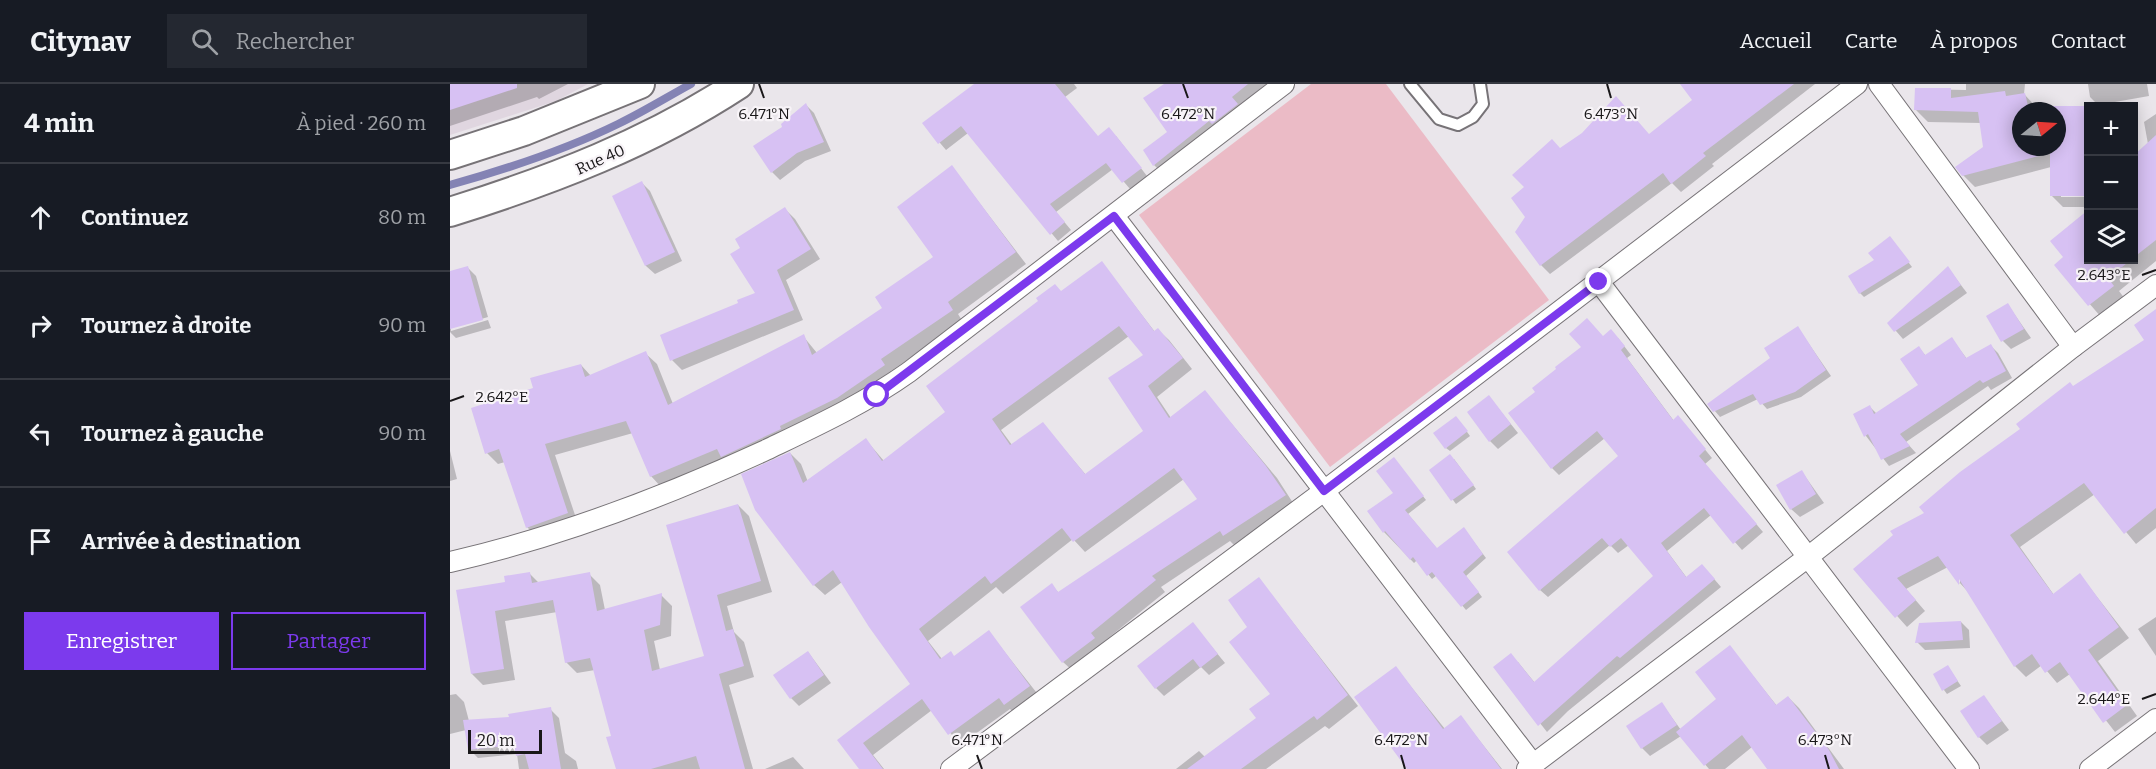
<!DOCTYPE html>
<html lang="fr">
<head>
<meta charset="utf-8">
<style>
  :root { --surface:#171b24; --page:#242831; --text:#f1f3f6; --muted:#9ea1a6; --line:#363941; --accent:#7c3aed }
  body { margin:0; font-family:Bitter,serif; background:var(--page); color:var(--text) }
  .controls { position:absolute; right:18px; top:18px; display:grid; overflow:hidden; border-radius:0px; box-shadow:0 3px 15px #0003 }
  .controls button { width:54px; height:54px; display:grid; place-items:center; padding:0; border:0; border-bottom:2px solid var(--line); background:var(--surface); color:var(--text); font:30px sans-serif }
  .compass { position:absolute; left:1562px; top:18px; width:54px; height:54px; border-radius:50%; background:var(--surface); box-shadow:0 3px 15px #0003; rotate:72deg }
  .scale { position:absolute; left:18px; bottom:15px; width:74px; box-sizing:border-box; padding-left:6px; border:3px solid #191719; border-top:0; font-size:16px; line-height:21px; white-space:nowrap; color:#191719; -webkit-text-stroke:4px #f8f4f8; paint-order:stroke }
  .stop { position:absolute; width:18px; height:18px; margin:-14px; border:4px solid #7c3aed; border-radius:50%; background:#fff }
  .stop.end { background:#7c3aed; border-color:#fff; box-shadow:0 2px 6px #0008 }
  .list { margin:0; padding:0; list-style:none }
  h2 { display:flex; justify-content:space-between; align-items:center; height:78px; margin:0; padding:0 24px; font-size:26px }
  h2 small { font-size:20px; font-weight:400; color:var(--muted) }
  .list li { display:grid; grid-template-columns:39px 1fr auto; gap:18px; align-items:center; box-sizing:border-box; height:108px; padding:0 24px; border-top:2px solid var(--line) }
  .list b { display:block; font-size:22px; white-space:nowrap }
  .list em { font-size:20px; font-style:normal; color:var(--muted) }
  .actions { display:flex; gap:12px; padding:18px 24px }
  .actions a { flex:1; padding:14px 0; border:2px solid var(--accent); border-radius:0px; text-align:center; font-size:21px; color:var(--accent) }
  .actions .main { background:var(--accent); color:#fff }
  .icon { flex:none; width:33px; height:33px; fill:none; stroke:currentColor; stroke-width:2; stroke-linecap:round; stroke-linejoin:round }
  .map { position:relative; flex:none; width:1706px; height:685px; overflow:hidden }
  header { display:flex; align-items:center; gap:36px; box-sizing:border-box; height:84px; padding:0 30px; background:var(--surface); border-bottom:2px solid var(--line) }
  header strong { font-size:28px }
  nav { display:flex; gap:33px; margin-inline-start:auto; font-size:21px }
  .search { width:420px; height:54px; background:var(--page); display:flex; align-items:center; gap:15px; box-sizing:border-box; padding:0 21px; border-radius:0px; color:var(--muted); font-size:22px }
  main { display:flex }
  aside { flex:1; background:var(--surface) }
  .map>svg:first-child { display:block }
  .built { fill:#e0d6e0 }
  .green { fill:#ebbbc6 }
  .shadow { fill:#0003; fill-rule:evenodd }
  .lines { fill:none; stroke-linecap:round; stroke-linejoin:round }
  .stream { stroke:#8483b4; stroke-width:8 }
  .building { fill:#d7c1f3; fill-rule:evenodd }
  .lane-casing { stroke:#777377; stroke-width:14 }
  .street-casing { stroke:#777377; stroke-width:22 }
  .secondary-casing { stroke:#777377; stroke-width:32 }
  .lane { stroke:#fff; stroke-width:10 }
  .street { stroke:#fff; stroke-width:20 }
  .secondary { stroke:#fff; stroke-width:28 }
  .route { stroke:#7c3aed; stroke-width:8 }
  .ticks { fill:none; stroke:#191719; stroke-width:2 }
  .labels { text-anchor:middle; stroke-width:4.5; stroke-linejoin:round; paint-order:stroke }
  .street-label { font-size:16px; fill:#191719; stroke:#f8f4f8 }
  .ticks-label { font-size:15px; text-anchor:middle; fill:#191719; stroke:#f8f4f8; stroke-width:4.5; stroke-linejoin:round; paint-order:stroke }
</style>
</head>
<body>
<header>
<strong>Citynav</strong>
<div class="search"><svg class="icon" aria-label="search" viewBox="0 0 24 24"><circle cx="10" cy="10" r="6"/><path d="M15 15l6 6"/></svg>Rechercher</div>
<nav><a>Accueil</a><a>Carte</a><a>À propos</a><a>Contact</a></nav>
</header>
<main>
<aside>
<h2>4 min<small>À pied · 260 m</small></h2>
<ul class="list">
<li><svg class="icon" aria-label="ahead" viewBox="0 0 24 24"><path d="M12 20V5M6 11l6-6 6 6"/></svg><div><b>Continuez</b></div><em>80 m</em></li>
<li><svg class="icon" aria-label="right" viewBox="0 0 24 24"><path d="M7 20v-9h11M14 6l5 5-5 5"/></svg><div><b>Tournez à droite</b></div><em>90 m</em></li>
<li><svg class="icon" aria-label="left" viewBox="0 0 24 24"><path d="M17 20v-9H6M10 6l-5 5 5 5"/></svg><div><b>Tournez à gauche</b></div><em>90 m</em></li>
<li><svg class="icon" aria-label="arrive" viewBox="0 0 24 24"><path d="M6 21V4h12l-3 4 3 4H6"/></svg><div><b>Arrivée à destination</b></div></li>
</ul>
<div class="actions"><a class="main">Enregistrer</a><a>Partager</a></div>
</aside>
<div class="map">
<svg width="1706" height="685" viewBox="0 0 1706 685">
  <rect width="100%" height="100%" fill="#eae6eb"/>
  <path class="built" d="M0 0H138L106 17 0 51Z"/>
  <path class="green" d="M861 0H936L1099 216 880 383 689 131Z"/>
  <g class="shadow">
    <path d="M0 0H118L89 15 87 13 0 42Z"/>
    <path d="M536 0H552L617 79 666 52 697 92 680 105 663 85 606 128 621 146 608 157 518 49 496 66 474 40Z"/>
    <path d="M597 0H624L627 4 611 16Z"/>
    <path d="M724 0H816L789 22 795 29 712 89 704 81 719 49Z"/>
    <path d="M1233 0H1365L1262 80 1264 82 1231 108 1222 99 1100 190 1091 181 1077 133 1076 103 1110 66 1200 51 1244 16Z"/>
    <path d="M1516 0H1575L1574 10 1587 24H1638V110H1611V113H1638V123H1613L1601 111V83L1525 103 1513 91 1534 63 1531 39 1478 38 1466 26V5L1516 6ZM1571 27H1607V63H1571Z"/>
    <path d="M1638 0H1697L1699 12 1648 21 1640 13Z"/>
    <path d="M356 21 364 29 381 67 355 77 330 96 322 88 334 43Z"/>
    <path d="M1706 30V177L1669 207 1675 215 1651 233 1606 181 1615 173 1602 157 1638 128V176H1684V74L1698 60 1694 38Z"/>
    <path d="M502 83 576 180 508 230 513 238 441 287 446 293 399 325 212 404 201 392 183 349 105 371 128 440 88 454 77 443 55 378 48 380 37 369 85 305 131 281 141 292 195 269 207 280 223 320 353 252 367 269 434 224 486 173Z"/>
    <path d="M192 99 200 107 232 177 205 190 196 182 164 112Z"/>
    <path d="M335 125 345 135 370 175 336 196 353 236 232 286 222 276 290 220 307 209 292 164Z"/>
    <path d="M1443 158 1462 183 1414 213 1410 209 1426 177Z"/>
    <path d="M652 179 705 248 708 246 719 256 742 285 707 313 721 334 755 308 827 394 845 422 785 462 780 457 711 503 715 508 651 560 655 565 624 588 613 578 601 501 609 509 749 415 734 395 635 468 623 455 553 510 546 503 478 557 492 575 505 573 539 548 590 613 566 631 560 625 510 661 482 626 423 671 434 685H411L389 656 462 600 392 498 375 511 364 501 340 369 351 380 358 398 416 356 434 377 497 328 612 209ZM679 252 695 271V348L636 391 593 340 562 361 551 346Z"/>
    <path d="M18 184 26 192 38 233 1 244V247L38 236 41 244 6 254 0 248V189Z"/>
    <path d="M1498 184 1517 209 1453 255 1439 239Z"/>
    <path d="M1558 221 1581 254 1561 265 1553 257Z"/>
    <path d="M1706 227V444L1686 460 1645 410 1570 463 1604 511 1630 491 1679 554 1648 577 1687 632 1665 648 1620 590 1607 599 1592 581 1576 593 1565 582 1520 510 1509 498 1510 500V487L1498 483 1456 505 1475 527 1457 543 1405 485 1476 430 1623 303 1696 256Z"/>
    <path d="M1348 244 1381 292 1351 313 1317 325 1308 315 1270 333 1259 320 1322 274Z"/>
    <path d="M1153 254H1168L1181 271 1177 274 1224 337 1228 333 1262 374 1255 380 1313 448 1292 466 1261 431 1217 467 1237 494 1259 489 1271 503 1118 627 1097 648 1046 583 1068 578 1085 599 1205 493 1179 461 1168 469 1160 461 1098 513 1090 506 1170 372 1155 354 1109 391 1102 384Z"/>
    <path d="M1502 255 1517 275 1541 262 1548 269 1562 294 1541 306 1538 302 1456 358 1466 369 1439 382 1416 352 1405 331 1420 323 1427 330 1470 302 1469 264 1476 272Z"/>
    <path d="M1039 313 1068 349 1048 365 1040 357Z"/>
    <path d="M1009 337 1020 352 1000 367 996 364Z"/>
    <path d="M0 367 7 395 0 397Z"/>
    <path d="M1004 375 1026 405 1006 420 981 386Z"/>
    <path d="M947 379 976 416 958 430 987 465 1017 449 1036 474 1016 492 1032 513 1016 526 987 491 982 495 967 476 964 479 934 448 945 409Z"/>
    <path d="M1352 388 1374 419 1350 433 1341 425Z"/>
    <path d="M288 421 299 432 322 508 277 522 284 548 294 558 304 593 279 601 303 685H167L163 653 145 586 127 589 116 578 107 528 55 537 65 596 33 601 22 590 8 507 57 499 79 489 89 499 139 490 150 501 155 526 211 511 222 522 221 552 204 557 210 586 256 573 218 442Z"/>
    <path d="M809 495 908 622 879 645 875 642 816 685H726L749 667 755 673 808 634 822 610 799 543Z"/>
    <path d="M1706 533V572L1688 545Z"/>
    <path d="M1511 538 1519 546 1520 564 1475 566 1467 558Z"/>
    <path d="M743 540 775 579 759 591 751 583 714 612 706 604Z"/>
    <path d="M1280 563 1327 622 1338 613 1349 624 1394 685H1318L1302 663 1275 685H1259L1231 652 1200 672 1192 664 1212 620 1231 646 1268 615Z"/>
    <path d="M358 568 381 599 349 622 341 614Z"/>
    <path d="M1498 583 1511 602 1497 610 1494 606Z"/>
    <path d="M946 584 995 645 1011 633 1052 685H959Z"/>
    <path d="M6 610 14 618 19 637 61 634 100 625 109 634 115 669 126 677 128 685H69L67 670 28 674 19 665 16 646 0 650V611Z"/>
    <path d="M1534 613 1559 646 1537 661 1529 653Z"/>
    <path d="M343 673 354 685H315Z"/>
  </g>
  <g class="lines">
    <path class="stream" d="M0 101C57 85 115 66 168 40 193 28 217 13 241 0"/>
  </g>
  <g class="building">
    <path d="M0 0H67V4L0 26Z"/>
    <path d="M524 0H605L648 52 659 43 692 84 672 99 656 79 600 120 615 138 600 151 511 42 488 60 472 39Z"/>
    <path d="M714 0H798L782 13 788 20 762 40 759 37 703 82 693 66 717 48 693 14Z"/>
    <path d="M1230 0H1344L1253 69 1256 72 1221 100 1213 89 1090 182 1065 148 1075 133 1061 114 1074 103 1062 91 1102 55 1110 64 1132 49 1166 12 1199 50 1242 16Z"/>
    <path d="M1465 4H1501V14L1555 7 1556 12 1575 9 1578 22H1638V112H1600V69L1512 92 1505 83 1533 63 1528 28 1464 26ZM1571 27H1607V63H1571Z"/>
    <path d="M356 19 374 58 347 69 321 89 303 62 332 43 331 40Z"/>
    <path d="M1706 51V156L1683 174V72Z"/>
    <path d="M502 81 566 168 498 218 503 226 431 275 435 281 387 314 330 342 331 345 271 373 267 365 200 393 176 337 95 360 118 429 76 444 49 365 35 370 21 324 83 304 80 294 131 280 135 293 196 267 218 321 354 250 362 271 432 224 425 213 483 173 447 123Z"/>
    <path d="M192 97 225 168 195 182 162 112Z"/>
    <path d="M335 123 361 165 327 186 344 226 220 277 210 251 288 219 287 216 305 209 280 170 290 164 285 155Z"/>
    <path d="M1638 126V176H1681L1658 194 1664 202 1638 222 1604 181 1613 173 1600 157Z"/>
    <path d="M1440 152 1460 178 1409 210 1398 192 1424 176 1418 169Z"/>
    <path d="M652 177 704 247 708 244 733 274 698 302 719 334 755 306 816 382 836 411 773 452 770 447 702 492 706 496 641 549 645 554 612 579 570 523 602 499 608 508 747 415 724 384 623 458 612 444 541 500 535 492 469 545 490 575 501 567 504 572 539 546 580 602 554 621 549 614 498 651 472 615 413 659 433 685H409L387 656 460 600 419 543 383 486 363 502 305 426 291 390 340 368 353 399 416 354 432 377 495 328 476 302 588 217 586 214 605 200 611 207ZM669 242 693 271 658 294 693 347 635 390 593 338 560 361 542 335Z"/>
    <path d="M18 182 33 236 0 245V187Z"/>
    <path d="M1498 182 1511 201 1444 248 1437 239Z"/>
    <path d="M1558 219 1574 245 1551 258 1536 232Z"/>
    <path d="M1706 225V424L1674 450 1634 399 1560 451 1603 510 1630 489 1669 543 1638 566 1677 621 1653 639 1610 578 1595 589 1582 570 1564 583 1509 495V501L1488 472 1447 494 1466 516 1445 534 1403 485 1443 451 1440 447 1474 429 1469 423 1510 388 1570 345 1566 340 1620 298 1623 302 1694 256 1684 241Z"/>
    <path d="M1137 234 1153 252 1161 245 1175 262 1171 266 1223 336 1228 331 1256 365 1249 372 1307 440 1283 460 1254 424 1211 459 1236 493 1252 480 1265 495 1170 574 1167 572 1088 642 1043 583 1061 569 1084 598 1203 492 1171 454 1160 463 1152 454 1089 507 1057 468 1168 372 1147 347 1101 385 1058 329 1085 308 1082 304 1106 285 1105 283 1131 263 1119 250Z"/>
    <path d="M1348 242 1376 286 1345 308 1310 321 1303 310 1263 328 1257 320 1320 274 1314 264Z"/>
    <path d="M1502 253 1516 274 1541 260 1556 287 1533 299 1530 296 1450 350 1460 362 1431 376 1418 350 1414 353 1403 330 1420 321 1424 330 1468 301 1450 275 1469 262 1475 271Z"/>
    <path d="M1039 311 1061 340 1039 358 1017 328Z"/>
    <path d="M1006 332 1018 347 995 365 983 349Z"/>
    <path d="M1000 370 1024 401 1001 417 979 386Z"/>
    <path d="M944 373 974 412 955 426 987 464 1014 443 1033 470 1013 488 1029 508 1011 523 982 488 977 492 963 473 960 476 935 447 933 449 917 427 943 409 926 387Z"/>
    <path d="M1352 386 1366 410 1340 426 1326 401Z"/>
    <path d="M288 420 311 497 267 511 276 547 283 545 294 582 269 590 295 685H250L246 672 201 685H166L156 653 161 652 140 574 115 579 103 516 45 527 54 585 21 590 6 506 55 498 54 492 80 488 82 499 140 488 147 527 212 509 210 541 194 546 202 587 254 572 216 441Z"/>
    <path d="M809 493 898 611 867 636 864 632 791 685H737L806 634 799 625 820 610 779 558 797 543 778 516Z"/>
    <path d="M1511 537 1513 556 1465 559 1469 539Z"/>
    <path d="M743 538 768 570 750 584 743 575 705 605 687 582Z"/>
    <path d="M1280 561 1326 621 1338 612 1379 666 1389 685H1317L1292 651 1254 682 1226 648 1266 615 1245 588Z"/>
    <path d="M358 567 374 591 340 615 323 591Z"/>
    <path d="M1498 581 1508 597 1492 607 1483 590Z"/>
    <path d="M946 582 993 645 1011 631 1051 685H957L904 613Z"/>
    <path d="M1534 611 1552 637 1528 654 1510 627Z"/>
    <path d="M1212 618 1227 641 1191 665 1176 642Z"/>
    <path d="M101 623 111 685H79L75 670 66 672 64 661 18 666 13 636 59 633 58 630Z"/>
  </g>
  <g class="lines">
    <g class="lane-casing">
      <path id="lane" d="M960 0 989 35 1008 41 1023 33 1033 20 1030 0"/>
    </g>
    <g class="street-casing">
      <g id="street">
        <path d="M1429 0 1623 263"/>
        <path d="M664 132 1083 680"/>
        <path d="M1149 198 1519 685"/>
        <path d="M0 478C109 453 214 413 316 366 366 342 414 320 459 288L834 0"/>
        <path d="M501 685 874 407 1407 0"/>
        <path d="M1077 685 1358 473 1623 263 1706 201"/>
        <path d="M1640 685 1706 635"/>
      </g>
    </g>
    <g class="secondary-casing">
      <g id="secondary">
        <path d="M0 71 74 47 190 0"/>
        <path d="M0 128C102 96 199 59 289 0"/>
      </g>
    </g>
    <use href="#lane" class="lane"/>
    <use href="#street" class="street"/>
    <use href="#secondary" class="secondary"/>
  </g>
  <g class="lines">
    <path class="route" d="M427 311 664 132 874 407 1149 198"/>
  </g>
  <path class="ticks" d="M309 0 314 14M733 0 738 14M1157 0 1161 14M1692 191 1706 186M0 317 14 312M1692 615 1706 610M527 671 532 685M951 671 955 685M1375 671 1379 685"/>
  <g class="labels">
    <g class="street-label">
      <text transform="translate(150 75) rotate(-24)" y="6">Rue 40</text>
    </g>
  </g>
  <g class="ticks-label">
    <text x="314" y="35">6.471°N</text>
    <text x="738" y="35">6.472°N</text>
    <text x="1161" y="35">6.473°N</text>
    <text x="1654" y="196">2.643°E</text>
    <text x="52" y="318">2.642°E</text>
    <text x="1654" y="620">2.644°E</text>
    <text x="527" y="661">6.471°N</text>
    <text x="951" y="661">6.472°N</text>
    <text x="1375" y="661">6.473°N</text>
  </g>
</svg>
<div class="controls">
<button>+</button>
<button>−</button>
<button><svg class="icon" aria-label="layers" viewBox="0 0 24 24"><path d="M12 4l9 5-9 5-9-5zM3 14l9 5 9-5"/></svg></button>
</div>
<svg class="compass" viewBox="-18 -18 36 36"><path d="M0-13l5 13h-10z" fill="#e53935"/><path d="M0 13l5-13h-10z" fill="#9ea1a6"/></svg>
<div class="scale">20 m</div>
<div class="stop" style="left:427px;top:311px"></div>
<div class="stop end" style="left:1149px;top:198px"></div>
</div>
</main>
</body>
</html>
